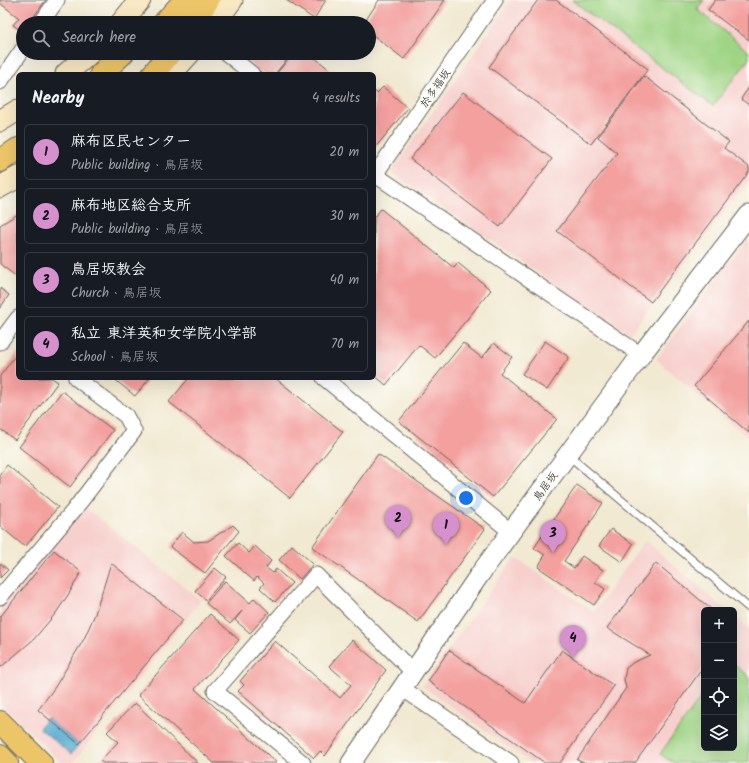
<!DOCTYPE html>
<html lang="en">
<head>
<meta charset="utf-8">
<style>
  :root { --surface:#171b24; --page:#242831; --text:#f1f3f6; --muted:#9ea1a6; --line:#363941; --accent:#d690ce }
  body { margin:0; font-family:Kalam,"Klee One",sans-serif; background:var(--page); color:var(--text) }
  .controls { position:absolute; right:12px; bottom:12px; display:grid; overflow:hidden; border-radius:6px; box-shadow:0 4px 16px #0002 }
  .controls button { width:36px; height:36px; display:grid; place-items:center; padding:0; border:0; border-bottom:1px solid var(--line); background:var(--surface); color:var(--text); font:20px sans-serif }
  .you { position:absolute; left:466px; top:498px; width:14px; height:14px; margin:-10px; border:3px solid #fff; border-radius:50%; background:#1a73e8; box-shadow:0 0 0 6px #1a73e833 }
  .badge { display:grid; place-items:center; width:26px; height:26px; border-radius:50%; background:var(--accent); color:#111; font-size:13px; font-weight:700 }
  .pin { position:absolute; translate:-50% -33px; filter:drop-shadow(0 1px 2px #0008) }
  .pin::after { content:''; position:absolute; top:21px; width:14px; height:12px; background:inherit; clip-path:polygon(0 0,100% 0,50% 100%) }
  .list { margin:0; padding:0; list-style:none }
  h2 { display:flex; justify-content:space-between; align-items:center; height:52px; margin:0; padding:0 16px; font-size:17px }
  h2 small { font-size:13px; font-weight:400; color:var(--muted) }
  .list li { display:grid; grid-template-columns:26px 1fr auto; gap:12px; align-items:center; box-sizing:border-box; height:56px; margin:0 8px 8px; padding:0 8px; border:1px solid var(--line); border-radius:6px }
  .list b { display:block; font-size:15px; white-space:nowrap }
  .list p { margin:0; font-size:13px; white-space:nowrap; color:var(--muted) }
  .list em { font-size:13px; font-style:normal; color:var(--muted) }
  .icon { flex:none; width:22px; height:22px; fill:none; stroke:currentColor; stroke-width:2; stroke-linecap:round; stroke-linejoin:round }
  .map { position:relative; flex:none; width:749px; height:763px; overflow:hidden }
  .search { position:absolute; background:var(--surface); box-shadow:0 4px 16px #0002; left:16px; top:16px; width:360px; height:44px; display:flex; align-items:center; gap:10px; box-sizing:border-box; padding:0 14px; border-radius:22px; color:var(--muted); font-size:15px }
  .panel { position:absolute; background:var(--surface); box-shadow:0 4px 16px #0002; left:16px; top:72px; width:360px; height:308px; border-radius:6px }
  .map>svg:first-child { display:block }
  .built { fill:#f7d0cd }
  .green { fill:#9fd484; stroke:#5e7850 }
  .water { fill:#53aad0; stroke:#386376 }
  .building { fill:#f3a09f }
  .lines { fill:none; stroke-linecap:round; stroke-linejoin:round }
  .service-casing { stroke:#67645b; stroke-width:9 }
  .minor-casing { stroke:#67645b; stroke-width:17 }
  .tertiary-casing { stroke:#67645b; stroke-width:21 }
  .secondary-casing { stroke:#67645b; stroke-width:23 }
  .primary-casing { stroke:#67645b; stroke-width:24 }
  .motorway-casing { stroke:#67645b; stroke-width:24 }
  .service { stroke:#fff; stroke-width:7 }
  .minor { stroke:#fff; stroke-width:15 }
  .tertiary { stroke:#fff; stroke-width:19 }
  .secondary { stroke:#f8e8c3; stroke-width:21 }
  .primary { stroke:#edc569; stroke-width:22 }
  .motorway { stroke:#edc569; stroke-width:22 }
  .labels { text-anchor:middle; stroke-width:3.5; stroke-linejoin:round; paint-order:stroke }
  .street-label { font-size:11px; fill:#1c1c1c; stroke:#fdfcf7 }
</style>
</head>
<body>
<div class="map">
<svg width="749" height="763" viewBox="0 0 749 763">
  <rect width="100%" height="100%" fill="#fdfcf7"/>
  <filter id="ink" filterUnits="userSpaceOnUse"><feTurbulence type="fractalNoise" baseFrequency=".025" numOctaves="2"/><feDisplacementMap in="SourceGraphic" scale="8" xChannelSelector="R" yChannelSelector="G"/><feConvolveMatrix kernelMatrix="1 2 1 2 8 2 1 2 1" color-interpolation-filters="sRGB"/></filter>
  <filter id="wash" filterUnits="userSpaceOnUse"><feTurbulence type="fractalNoise" baseFrequency=".012" numOctaves="4" result="noise"/><feDisplacementMap in="SourceGraphic" scale="16" xChannelSelector="R" yChannelSelector="G"/><feGaussianBlur stdDeviation="0.9" result="paint"/><feColorMatrix in="noise" values="0 0 0 0 0 0 0 0 0 0 0 0 0 0 0 0 0 1.4 0 .05"/><feComposite in="paint" operator="in"/></filter>
  <g filter="url(#wash)">
    <rect width="100%" height="100%" fill="#f1e9d1"/>
    <g class="built">
      <path d="M511 0H749V181L629 335 391 172Z"/>
      <path d="M749 237V439L656 359Z"/>
      <path d="M82 505 201 600 73 763H62L0 703V605Z"/>
      <path d="M645 540 726 610H704V748H734V616L749 629V763H531L422 686 515 557 594 612Z"/>
    </g>
    <g class="green">
      <path d="M572 0H704L697 9 749 52V59L713 106Z"/>
      <path d="M734 665 749 676V763H674L660 754 704 693V748H734Z"/>
    </g>
    <path class="water" d="M47 718 79 744 71 754 39 728Z"/>
    <g id="blocks">
      <g class="building">
        <path d="M0 0H46L29 23H23V32L13 25 19 18 0 3Z"/>
        <path d="M286 0H326L314 19Z"/>
        <path d="M379 0H445L404 59 369 32V23H364Z"/>
        <path d="M538 0H556L648 69 591 144 489 67Z"/>
        <path d="M715 0H749V40L708 10Z"/>
        <path d="M238 53H292L275 74H263Z"/>
        <path d="M294 53H309L335 74H276Z"/>
        <path d="M644 76 729 142 724 148 749 167V172L651 302 557 231 617 153 598 137Z"/>
        <path d="M383 87 408 108 374 149V91L377 93Z"/>
        <path d="M749 87V105L741 99Z"/>
        <path d="M463 92 552 159 500 227 410 159Z"/>
        <path d="M381 209 454 268 458 263 491 290 435 358 419 345 386 385 374 375V217Z"/>
        <path d="M18 214V278L0 264V225Z"/>
        <path d="M0 288 9 295 0 308Z"/>
        <path d="M749 321V433L694 386Z"/>
        <path d="M545 341 569 357 547 390 522 374Z"/>
        <path d="M463 343 482 358 494 343 512 357 500 373 557 419 493 497 399 421Z"/>
        <path d="M18 352V378H52L58 382 15 440 0 429V376Z"/>
        <path d="M113 378H150L135 396Z"/>
        <path d="M189 378H275L343 432 290 498 169 402Z"/>
        <path d="M62 391 113 430 70 487 19 447Z"/>
        <path d="M378 454 485 529 418 622 312 547Z"/>
        <path d="M7 465 58 507 25 547 0 526V474Z"/>
        <path d="M577 485 603 503 564 561 574 568 582 556 603 570 595 582 605 589 594 605 538 567 545 555 534 548Z"/>
        <path d="M233 525 239 531 205 573 170 547 182 532 194 542 208 541Z"/>
        <path d="M611 529 633 544 622 562 599 546Z"/>
        <path d="M238 543 249 553 255 546 271 561 266 568 273 573 276 569 292 583 275 602 260 588 264 583 257 577 254 581 226 556Z"/>
        <path d="M292 545 313 564 300 579 279 560Z"/>
        <path d="M54 550 81 572 70 592 56 613 34 639 0 668V617Z"/>
        <path d="M0 563 8 570 0 578Z"/>
        <path d="M111 563 183 620 79 744 38 710 55 687 84 639 95 614Z"/>
        <path d="M656 563 712 610H704V666L635 763H584L577 760 626 688 624 679 626 668 634 662 650 655 607 628Z"/>
        <path d="M215 568 226 577 206 600 195 591Z"/>
        <path d="M225 581 250 603 254 598 269 612 250 633 235 620 242 611 230 624 206 603Z"/>
        <path d="M210 614 239 640 195 689 277 763H214L138 695Z"/>
        <path d="M352 640 386 670 325 756 320 751 314 758 238 691 244 685 240 681 275 641 340 698 351 685 329 666Z"/>
        <path d="M449 650 525 703 562 650 614 686 560 763H545L428 681Z"/>
        <path d="M135 703 198 763H103L100 761 118 742 107 732Z"/>
      </g>
    </g>
  </g>
  <g filter="url(#ink)">
    <use href="#blocks" fill-opacity="0" stroke="#67645b" stroke-width="1"/>
    <g class="lines">
      <g class="service-casing">
        <path id="service" d="M568 455 749 608"/>
      </g>
      <g class="minor-casing">
        <g id="minor">
          <path d="M41 23 57 0"/>
          <path d="M226 53 252 74"/>
          <path d="M0 82 23 49"/>
          <path d="M374 174 641 355"/>
          <path d="M374 176 495 0"/>
          <path d="M0 342 18 318"/>
          <path d="M324 378 511 532"/>
          <path d="M0 597 74 510 134 431 126 416 76 378"/>
          <path d="M402 688 511 763"/>
          <path d="M303 763 215 691 316 575 413 672"/>
        </g>
      </g>
      <g class="tertiary-casing">
        <path id="tertiary" d="M351 763 480 574 641 355 749 215"/>
      </g>
      <g class="secondary-casing">
        <g id="secondary">
          <path d="M121 23 140 0"/>
          <path d="M215 23 232 0"/>
          <path d="M66 74 90 53"/>
          <path d="M171 74 190 53"/>
          <path d="M0 121 18 110"/>
          <path d="M0 187 18 177"/>
        </g>
      </g>
      <g class="primary-casing">
        <g id="primary">
          <path d="M0 722 41 763"/>
          <path d="M0 756 7 763"/>
        </g>
      </g>
      <g class="motorway-casing">
        <g id="motorway">
          <path d="M164 23 185 0"/>
          <path d="M192 23 208 0"/>
          <path d="M101 74 123 53"/>
          <path d="M153 74 170 53"/>
          <path d="M0 161 18 149"/>
        </g>
      </g>
      <use href="#service" class="service"/>
      <use href="#minor" class="minor"/>
      <use href="#tertiary" class="tertiary"/>
      <use href="#secondary" class="secondary"/>
      <use href="#primary" class="primary"/>
      <use href="#motorway" class="motorway"/>
    </g>
  </g>
  <g class="labels">
    <g class="street-label">
      <text transform="translate(435 88) rotate(-55)" y="4">於多福坂</text>
      <text transform="translate(545 486) rotate(-54)" y="4">鳥居坂</text>
    </g>
  </g>
</svg>
<div class="controls">
<button>+</button>
<button>−</button>
<button><svg class="icon" aria-label="locate" viewBox="0 0 24 24"><circle cx="12" cy="12" r="6"/><path d="M12 2v4M12 18v4M2 12h4M18 12h4"/></svg></button>
<button><svg class="icon" aria-label="layers" viewBox="0 0 24 24"><path d="M12 4l9 5-9 5-9-5zM3 14l9 5 9-5"/></svg></button>
</div>
<div class="you"></div>
<div class="pin badge" style="left:446px;top:545px">1</div>
<div class="pin badge" style="left:398px;top:538px">2</div>
<div class="pin badge" style="left:553px;top:553px">3</div>
<div class="pin badge" style="left:573px;top:658px">4</div>
<div class="search"><svg class="icon" aria-label="search" viewBox="0 0 24 24"><circle cx="10" cy="10" r="6"/><path d="M15 15l6 6"/></svg>Search here</div>
<section class="panel">
<h2>Nearby<small>4 results</small></h2>
<ul class="list">
<li><span class="badge">1</span><div><b>麻布区民センター</b><p>Public building · 鳥居坂</p></div><em>20 m</em></li>
<li><span class="badge">2</span><div><b>麻布地区総合支所</b><p>Public building · 鳥居坂</p></div><em>30 m</em></li>
<li><span class="badge">3</span><div><b>鳥居坂教会</b><p>Church · 鳥居坂</p></div><em>40 m</em></li>
<li><span class="badge">4</span><div><b>私立 東洋英和女学院小学部</b><p>School · 鳥居坂</p></div><em>70 m</em></li>
</ul>
</section>
</div>
</body>
</html>
